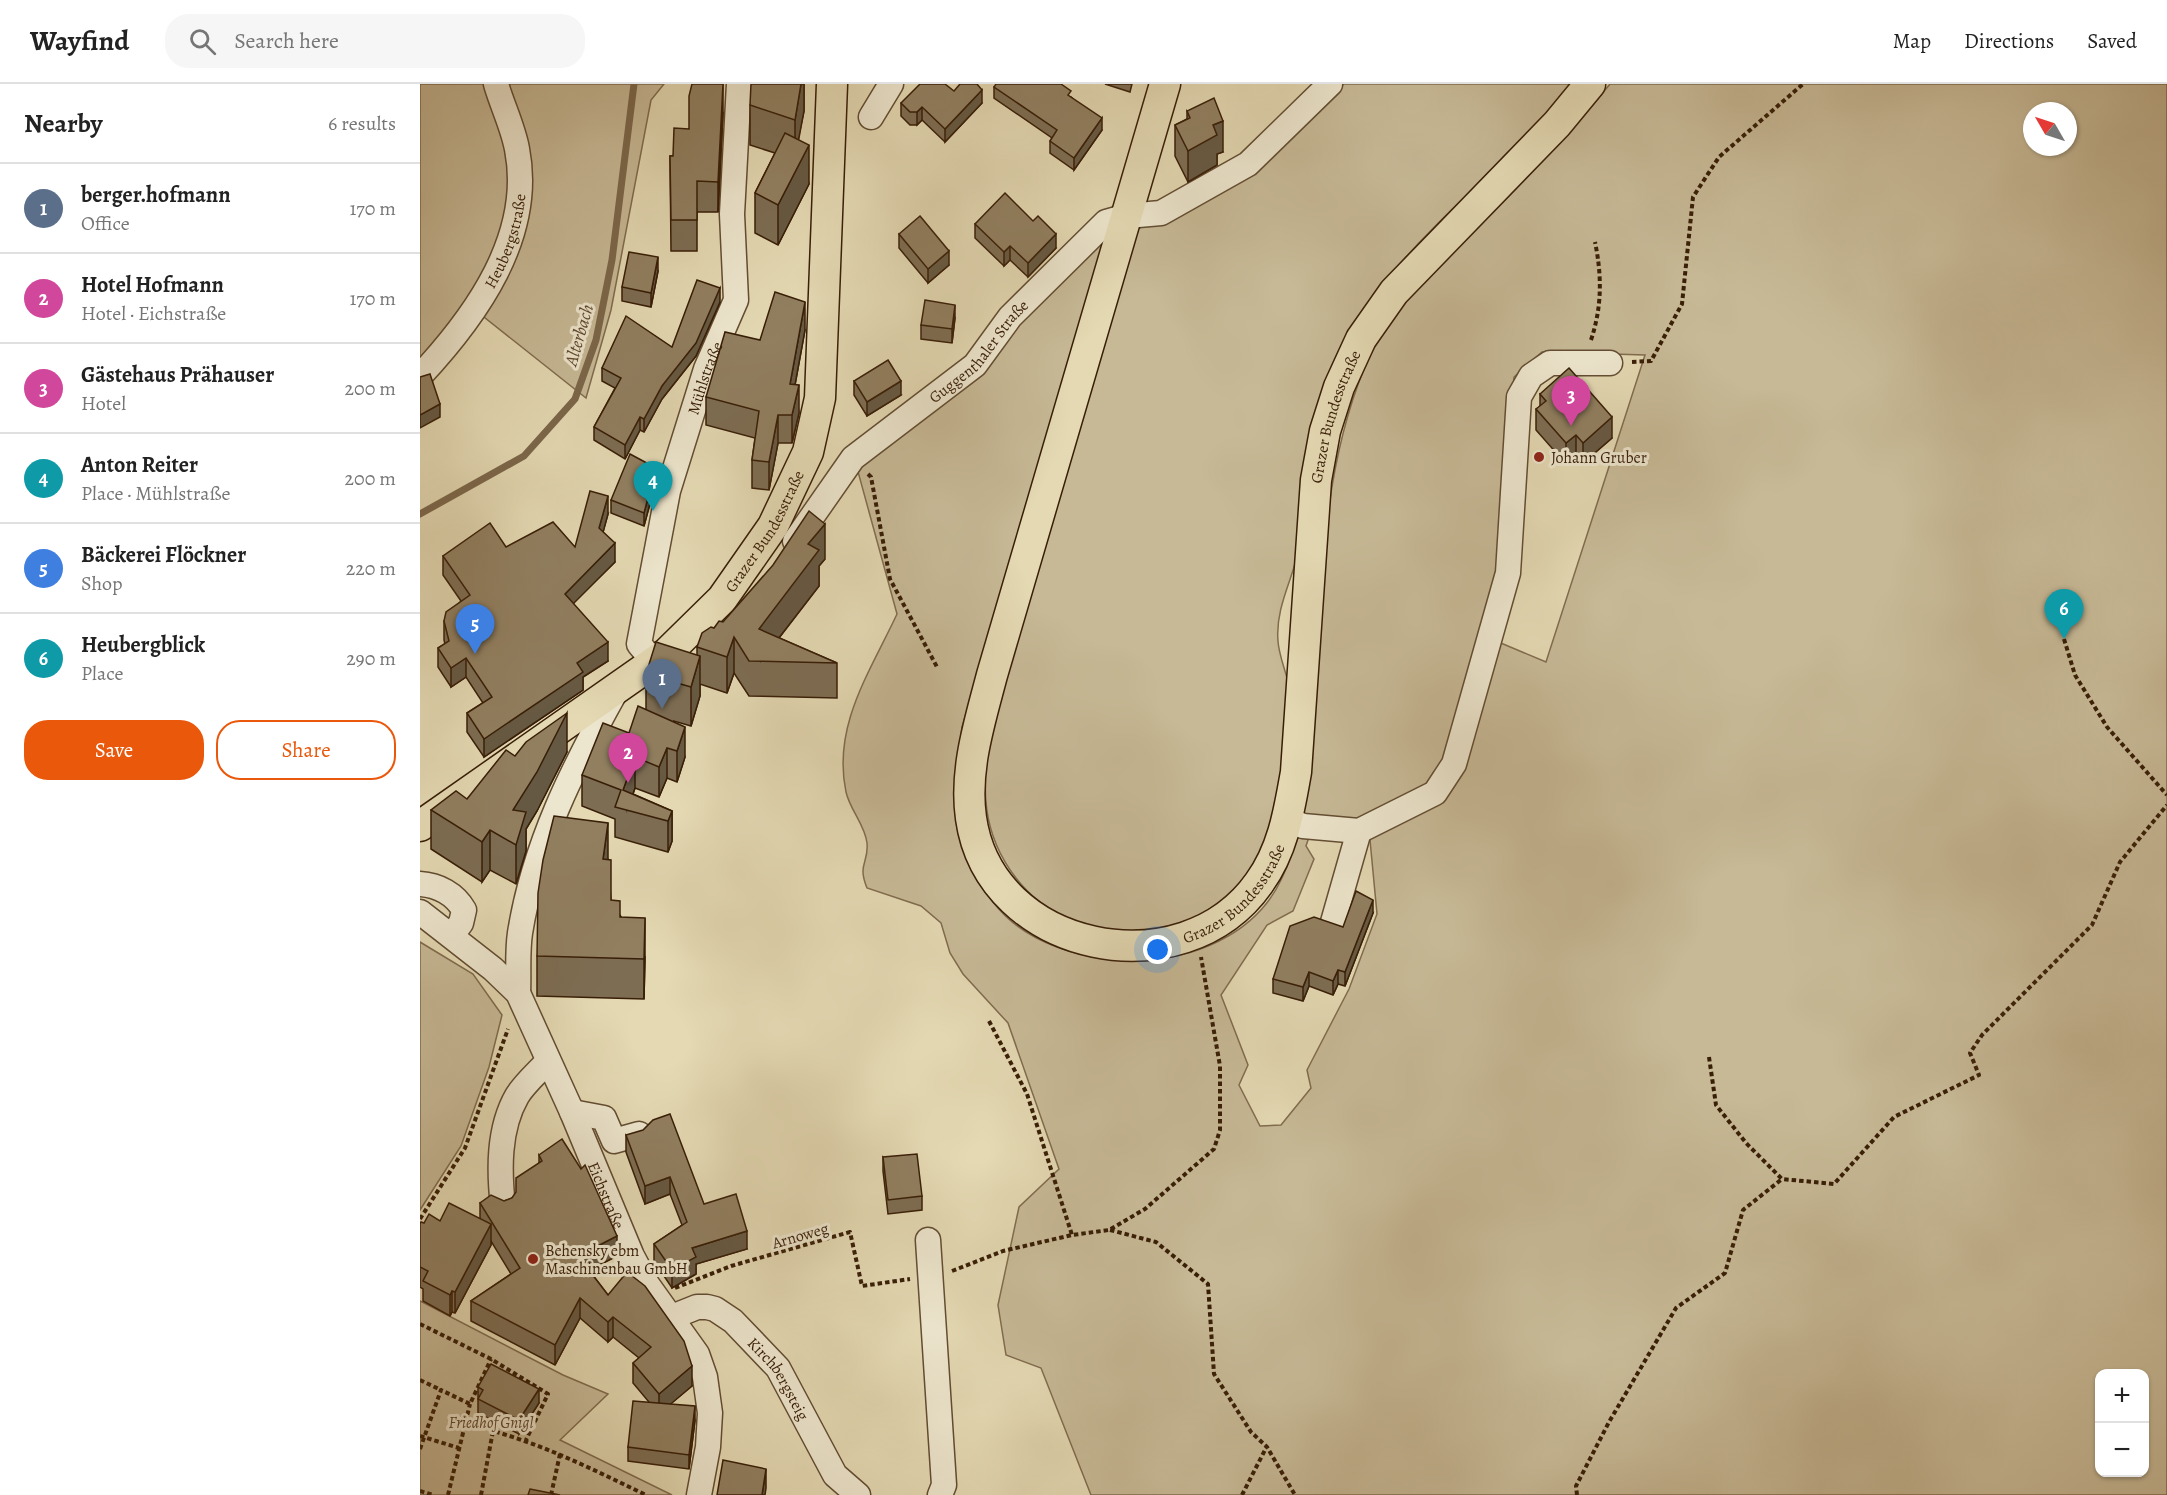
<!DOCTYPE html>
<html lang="en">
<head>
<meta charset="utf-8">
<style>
  :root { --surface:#fff; --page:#f6f6f6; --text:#222; --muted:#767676; --line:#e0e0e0; --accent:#ea580c }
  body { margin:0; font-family:Alegreya,serif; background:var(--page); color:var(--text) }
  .controls { position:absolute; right:18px; bottom:18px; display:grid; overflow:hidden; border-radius:12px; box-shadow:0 2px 4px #0004 }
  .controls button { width:54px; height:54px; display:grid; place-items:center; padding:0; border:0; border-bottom:2px solid var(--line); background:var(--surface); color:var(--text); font:30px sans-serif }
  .compass { position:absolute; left:1603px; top:18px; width:54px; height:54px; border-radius:50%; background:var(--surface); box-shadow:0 2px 4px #0004; rotate:309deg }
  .you { position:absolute; left:738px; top:866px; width:21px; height:21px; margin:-15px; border:4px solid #fff; border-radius:50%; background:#1a73e8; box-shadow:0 0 0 9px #1a73e833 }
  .badge { display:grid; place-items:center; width:39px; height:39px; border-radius:50%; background:var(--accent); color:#fff; font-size:20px; font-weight:700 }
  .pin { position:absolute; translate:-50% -50px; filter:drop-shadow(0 2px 3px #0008) }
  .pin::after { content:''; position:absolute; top:32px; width:21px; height:18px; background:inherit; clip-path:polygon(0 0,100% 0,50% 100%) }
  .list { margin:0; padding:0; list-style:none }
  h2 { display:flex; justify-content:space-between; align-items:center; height:78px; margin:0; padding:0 24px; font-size:26px }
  h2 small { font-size:20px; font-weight:400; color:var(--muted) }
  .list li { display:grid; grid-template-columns:39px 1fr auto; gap:18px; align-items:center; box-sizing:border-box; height:90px; padding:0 24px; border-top:2px solid var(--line) }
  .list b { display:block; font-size:22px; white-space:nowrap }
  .list p { margin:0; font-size:20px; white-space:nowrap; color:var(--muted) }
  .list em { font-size:20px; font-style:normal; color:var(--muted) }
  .actions { display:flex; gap:12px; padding:18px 24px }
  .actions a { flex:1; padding:14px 0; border:2px solid var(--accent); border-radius:24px; text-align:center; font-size:21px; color:var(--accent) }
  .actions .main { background:var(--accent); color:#fff }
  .icon { flex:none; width:33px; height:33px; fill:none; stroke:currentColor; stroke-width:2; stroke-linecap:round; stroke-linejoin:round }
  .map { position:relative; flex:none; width:1747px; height:1411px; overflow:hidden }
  header { display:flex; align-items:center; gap:36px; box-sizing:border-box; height:84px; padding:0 30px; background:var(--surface); border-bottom:2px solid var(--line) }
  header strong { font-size:28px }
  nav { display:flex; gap:33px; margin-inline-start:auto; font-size:21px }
  .search { width:420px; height:54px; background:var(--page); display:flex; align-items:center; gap:15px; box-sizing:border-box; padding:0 21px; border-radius:24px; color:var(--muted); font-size:22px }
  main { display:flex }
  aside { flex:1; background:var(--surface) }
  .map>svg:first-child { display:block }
  .green { fill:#c7b996; stroke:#806c4e; stroke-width:1.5; fill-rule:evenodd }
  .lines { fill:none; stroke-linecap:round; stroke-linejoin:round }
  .stream { stroke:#7c684b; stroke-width:7 }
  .minor-casing { stroke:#634d32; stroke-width:27 }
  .major-casing { stroke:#381e07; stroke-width:33 }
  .path { stroke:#381e07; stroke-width:4; stroke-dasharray:4.5 3; stroke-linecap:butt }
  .minor { stroke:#ede6ce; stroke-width:24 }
  .major { stroke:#e4d9b3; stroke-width:30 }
  .wall { fill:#7d6d53; stroke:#381e07; stroke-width:1.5 }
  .shaded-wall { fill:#665943; stroke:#381e07; stroke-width:1.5 }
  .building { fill:#917f60; stroke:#381e07; stroke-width:1.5 }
  .poi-dot { fill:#8f2418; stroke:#ede6ce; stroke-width:2 }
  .labels { text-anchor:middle; stroke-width:6; stroke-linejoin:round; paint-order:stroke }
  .street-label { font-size:16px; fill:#381e07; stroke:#ede6ce }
  .poi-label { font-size:16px; fill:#381e07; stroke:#ede6ce; text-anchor:start }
  .park-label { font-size:16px; font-style:italic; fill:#5c452b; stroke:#ede6ce }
  .water-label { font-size:18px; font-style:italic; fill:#60492f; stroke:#ede6ce }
</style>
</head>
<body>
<header>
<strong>Wayfind</strong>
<div class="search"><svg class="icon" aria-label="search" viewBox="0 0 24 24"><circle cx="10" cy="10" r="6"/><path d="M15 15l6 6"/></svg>Search here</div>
<nav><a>Map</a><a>Directions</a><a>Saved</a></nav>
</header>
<main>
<aside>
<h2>Nearby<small>6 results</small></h2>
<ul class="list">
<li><span class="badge" style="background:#5c6f8a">1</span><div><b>berger.hofmann</b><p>Office</p></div><em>170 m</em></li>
<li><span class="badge" style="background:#d1479c">2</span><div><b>Hotel Hofmann</b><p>Hotel · Eichstraße</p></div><em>170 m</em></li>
<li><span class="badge" style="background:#d1479c">3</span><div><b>Gästehaus Prähauser</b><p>Hotel</p></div><em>200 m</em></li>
<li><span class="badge" style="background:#0f9aa8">4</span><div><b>Anton Reiter</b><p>Place · Mühlstraße</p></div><em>200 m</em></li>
<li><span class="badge" style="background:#3f7fe0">5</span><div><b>Bäckerei Flöckner</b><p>Shop</p></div><em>220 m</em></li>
<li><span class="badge" style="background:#0f9aa8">6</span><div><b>Heubergblick</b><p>Place</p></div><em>290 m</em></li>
</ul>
<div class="actions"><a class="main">Save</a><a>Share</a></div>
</aside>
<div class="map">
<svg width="1747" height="1411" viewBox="0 0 1747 1411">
  <rect width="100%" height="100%" fill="#e4d9b3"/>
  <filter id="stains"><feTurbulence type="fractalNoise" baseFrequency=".00333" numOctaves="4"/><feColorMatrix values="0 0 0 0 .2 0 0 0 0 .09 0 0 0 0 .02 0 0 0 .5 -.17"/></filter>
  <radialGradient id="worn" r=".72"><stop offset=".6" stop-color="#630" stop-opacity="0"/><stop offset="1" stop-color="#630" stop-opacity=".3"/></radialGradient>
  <g class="green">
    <path d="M0 0H244L231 16 191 226 166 314 50 222 0 278Z"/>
    <path d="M924 0H1155C1081 92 942 185 906 298 902 312 901 328 899 343 893 382 887 422 880 461 874 493 855 523 858 557 859 574 868 591 870 608 872 634 866 662 861 687 858 706 857 728 851 746 831 802 778 847 718 848 671 849 625 832 596 794 561 749 562 704 569 650L717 145 750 131 821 92Z"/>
    <path d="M1190 0H1747V1411H671L621 1284 586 1271 578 1221 599 1123 639 1085 588 939 543 890 530 869 521 839 501 822 447 804C437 780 449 779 447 759 445 741 430 726 426 708 412 642 450 588 477 530L437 384 688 150 639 322 542 643C532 718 525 754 573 818 605 860 663 876 713 876 771 877 835 851 861 796 887 743 888 680 893 622 901 510 901 390 944 285 969 225 1019 180 1064 136 1108 92 1151 48 1190 0ZM1612 27H1648V63H1612ZM1122 268 1225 271 1126 578 1076 557 1075 520 1094 293ZM895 735 950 756 957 830 929 905 887 986 891 1004 861 1041 840 1042 819 1001 828 981 801 911 847 841 873 827 894 775 886 762ZM1680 1290H1724V1388H1680Z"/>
    <path d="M0 858 53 890 82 931 69 983 41 1062 0 1126Z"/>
    <path d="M0 1217 143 1291 188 1310 140 1356 252 1411H0Z"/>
  </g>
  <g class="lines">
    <path class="stream" d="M0 430 104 372 155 315 176 256 192 176 214 0"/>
    <g class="minor-casing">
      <g id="minor">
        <path d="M451 33 471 0"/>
        <path id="s1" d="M0 292C56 232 114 152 97 65 93 43 82 21 76 0"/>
        <path id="s2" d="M375 457 433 374 555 281 590 233 686 138 707 132 741 129 828 80 910 0"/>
        <path id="s3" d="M234 578 219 560 248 407 286 285 316 216 312 130 319 0"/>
        <path d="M868 736 883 742 939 747 1015 709 1034 680 1088 489 1099 313 1111 292 1130 279H1190"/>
        <path d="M0 800C18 801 35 810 44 826L41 839 32 851"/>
        <path id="s4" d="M0 828 73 885 98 909 152 1028 212 1172 227 1200 277 1270 285 1293 290 1329 288 1363 279 1411"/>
        <path d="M913 838 939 747"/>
        <path d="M98 909C99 890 97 869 100 849 114 761 153 684 196 607"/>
        <path d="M152 1028 184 1034 194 1057 219 1050"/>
        <path d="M83 1123C79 1087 78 1045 97 1012 104 1000 118 988 128 977"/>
        <path d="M508 1156 524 1401 520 1411"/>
        <path id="s5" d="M252 1233 277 1223H287L295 1225 313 1237 358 1284 415 1391 438 1411"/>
      </g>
    </g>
    <g class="major-casing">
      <g id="major">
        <path id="s6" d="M745 0 572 591C560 637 544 686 551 734 570 869 763 907 839 799 863 766 869 728 876 688L896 396 905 347 919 303 941 255 974 208 1137 40 1170 0"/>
        <path id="s7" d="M0 742 247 569 302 515 353 442 388 368 400 314 412 0"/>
      </g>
    </g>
    <g class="path">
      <path d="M1171 256C1182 223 1182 192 1175 158"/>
      <path d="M1212 278 1231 277 1262 220 1273 113 1299 73 1383 0"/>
      <path d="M448 390 451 393 470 495 517 583"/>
      <path d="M1644 555 1655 591 1687 643 1747 711"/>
      <path d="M569 937 607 1010 652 1151"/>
      <path d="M1289 973 1296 1021 1326 1059 1362 1095 1414 1100 1474 1033 1559 991 1550 969 1562 951 1672 841 1700 778 1747 721"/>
      <path d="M0 1135 45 1064 88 945"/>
      <path d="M690 1146 736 1158 788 1200 794 1290 831 1348 847 1363 875 1411"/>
      <path d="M532 1187 583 1167 652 1151 689 1146 725 1125 794 1065 800 1046V982L781 873"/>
      <path d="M255 1204 311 1182 430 1148 442 1202 490 1195"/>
      <path d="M0 1240 71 1275 128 1310 106 1356"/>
      <path d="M0 1296 21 1306"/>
      <path d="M0 1352 39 1364"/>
      <path d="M0 1365 21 1306 50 1320 71 1275"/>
      <path d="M0 1407 13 1411"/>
      <path d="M28 1411 50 1320"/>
      <path d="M61 1411 73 1347C127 1362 176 1387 226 1411"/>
      <path d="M131 1411 140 1370"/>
      <path d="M822 1411 846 1364"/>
      <path d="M1157 1411 1156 1402 1189 1338 1256 1224 1305 1189 1323 1126 1362 1095"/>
    </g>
    <use href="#minor" class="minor"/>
    <use href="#major" class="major"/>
  </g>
  <g class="wall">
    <path d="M384 0V27L378 56 389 100 358 161 335 149V109L355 69 330 61V21Z"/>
    <path d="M685 0H712L710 8Z"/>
    <path d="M574 3 651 13 682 46 654 86 630 69V57L632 54 574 14Z"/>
    <path d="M534 7 562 19 525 58 502 36 497 41H490L481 32V19Z"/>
    <path d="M767 27 803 68 797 70V81L768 98 755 72V41L767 35Z"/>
    <path d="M303 29 298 128H277V167H251L250 72H253L269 45Z"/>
    <path d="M555 140 636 164 608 193 590 176 584 182 555 154Z"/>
    <path d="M479 150 529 181 508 199 479 164Z"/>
    <path d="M238 187 231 223 202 217V203Z"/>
    <path d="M300 218 276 272 242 315 224 348 220 346 205 375 174 356V343L195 304 182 297V284L252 263Z"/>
    <path d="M535 234 532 259 501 255V241Z"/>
    <path d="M385 246 375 301 379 329 372 359H358L349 406 332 404V376L335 354 286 341V313L340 256Z"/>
    <path d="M434 297 481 311 447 332 434 311Z"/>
    <path d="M1120 310 1192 354 1163 379 1156 371 1146 380 1116 346V325L1120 323Z"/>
    <path d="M236 397 224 442 191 429V416Z"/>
    <path d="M188 430 183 448 195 478 153 519 188 577 163 593V606L64 673 47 648V629L63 619 46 593 31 603 18 583V564L25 560 24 556V537L41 517 23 491V472L86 463H155Z"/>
    <path d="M405 475 399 482V502L359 554 417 579V614L329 612 314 589 307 609 280 600V612L271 642 254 637 265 673 257 698 247 694 239 713 215 704 213 710 252 727V757L248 768 195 753V735L162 722V691L209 649 226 625V590L277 572V563L294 544Z"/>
    <path d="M147 668 117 727 106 745V767L96 800 70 786 62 798 11 765V726L47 715 95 672Z"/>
    <path d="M188 776 191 816 225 873 224 915 117 912V872Z"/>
    <path d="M953 829 925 902 918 900 913 911 889 902 883 917 853 909V895L923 843Z"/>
    <path d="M206 1051 284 1120 327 1165 276 1180V1190L252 1204 234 1177V1160L262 1141 250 1110 225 1120 206 1068Z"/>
    <path d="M119 1071 197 1172 169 1186 188 1211 272 1302 250 1320 275 1336 269 1385 208 1377V1363L229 1318 213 1299V1279L219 1274 193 1253 188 1258 160 1234 135 1281 51 1237V1217L91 1190 71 1157V1161L35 1229 32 1228 30 1232 3 1217V1205L0 1203V1140L20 1137 60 1135V1119L84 1117 92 1114 119 1079Z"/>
    <path d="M463 1073 502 1112V1126L468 1130 463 1087Z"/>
    <path d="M58 1303 119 1319 99 1350 58 1329Z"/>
  </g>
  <g class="shaded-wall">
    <path d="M303 0V29L298 128V98Z"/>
    <path d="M381 0H384V27L375 75V36Z"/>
    <path d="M562 6V19L525 58V45Z"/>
    <path d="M502 23V36L497 41V28Z"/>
    <path d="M682 34V46L654 86V74Z"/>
    <path d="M803 37V68L797 70V81L768 98V67L793 41Z"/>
    <path d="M389 61V100L358 161V121Z"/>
    <path d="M636 150V164L608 193V179Z"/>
    <path d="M590 162V176L584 182V168Z"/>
    <path d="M529 167V181L508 199V185Z"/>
    <path d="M238 173V187L231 223V209Z"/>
    <path d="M300 204V218L276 272 242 315 224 348V335L242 302Z"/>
    <path d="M385 218V246L370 328V300Z"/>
    <path d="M535 221V234L532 259V245Z"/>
    <path d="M481 297V311L447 332V318Z"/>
    <path d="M379 301V329L372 359V331Z"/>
    <path d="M20 320V333L0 344V331Z"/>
    <path d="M358 331V359L349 406V378Z"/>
    <path d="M220 333V346L205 375V361Z"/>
    <path d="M1192 333V354L1163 379V359Z"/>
    <path d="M1156 351V371L1146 380V359Z"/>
    <path d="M236 384V397L224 442V429Z"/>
    <path d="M188 412V430L179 463V444Z"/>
    <path d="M405 440V475L399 482V502L341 577 339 545 388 460Z"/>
    <path d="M195 459V478L145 528V510Z"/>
    <path d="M314 553V589L307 609V573Z"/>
    <path d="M188 558V577L163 593V606L64 673V655L157 579Z"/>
    <path d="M280 572V612L271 642V603Z"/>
    <path d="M46 574V593L31 603V584Z"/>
    <path d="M147 629V668L117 727 106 745V767L96 800V760L93 726Z"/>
    <path d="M265 643V673L257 698V667Z"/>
    <path d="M247 664V694L239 713V683Z"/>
    <path d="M215 673V704L207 726 203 706Z"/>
    <path d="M252 727V757L248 768V737Z"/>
    <path d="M188 739V779L183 775Z"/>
    <path d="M70 746V786L62 798V758Z"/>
    <path d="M953 816V829L925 902V888Z"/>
    <path d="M225 834V873L224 915V875Z"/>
    <path d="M918 886V900L913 911V897Z"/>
    <path d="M889 888V902L883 917V903Z"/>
    <path d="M250 1093V1110L225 1120V1102Z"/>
    <path d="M71 1140V1161L35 1229V1208Z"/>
    <path d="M327 1147V1165L276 1180V1190L252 1204V1186L272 1164Z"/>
    <path d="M197 1152V1172L158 1192V1172Z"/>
    <path d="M32 1207V1228L30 1232V1211Z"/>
    <path d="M160 1214V1234L135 1281V1261Z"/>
    <path d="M193 1233V1253L188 1258V1238Z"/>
    <path d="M272 1282V1302L239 1330V1310Z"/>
    <path d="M119 1305V1319L99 1350V1336Z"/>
    <path d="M275 1322V1336L269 1385V1371Z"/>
    <path d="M346 1385V1404L345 1411H342Z"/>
  </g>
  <g class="building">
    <path d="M272 0H303L298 98 277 97V136H251L250 72H253L254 44 269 45V12Z"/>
    <path d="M331 0H381L375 36 330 21Z"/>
    <path d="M500 0H525L534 7 540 0H557L562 6 525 45 502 23 497 28H490L481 19Z"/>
    <path d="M576 0H641L651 7 648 11 682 34 654 74 630 57 637 46 574 3Z"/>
    <path d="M794 14 803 37 793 41 797 51 768 67 755 41 770 34 767 27Z"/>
    <path d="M365 49 389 61 358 121 335 109Z"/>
    <path d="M585 109 613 137 618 132 636 150 608 179 590 162 584 168 555 140Z"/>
    <path d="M500 132 529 167 508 185 479 150Z"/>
    <path d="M209 168 238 173 231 209 202 203Z"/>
    <path d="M277 196 300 204 276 259 242 302 224 335 220 333 205 361 174 343 201 294 182 284 206 232 252 263Z"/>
    <path d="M355 208 385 218 370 300 379 301 372 331H358L349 378 332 376 339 327 286 313 305 248 340 256Z"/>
    <path d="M505 216 535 221 532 245 501 241Z"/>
    <path d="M468 276 481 297 447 318 434 297Z"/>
    <path d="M1149 284 1192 333 1163 359 1156 351 1146 359 1116 325 1126 317 1120 310Z"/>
    <path d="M10 290 20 320 0 331V293Z"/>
    <path d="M210 370 236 384 224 429 191 416Z"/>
    <path d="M170 407 188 412 179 444 195 459 145 510 188 558 157 579 163 588 64 655 47 629 72 613 46 574 31 584 18 564 29 557 24 537 26 528 50 511 23 472 70 439 86 463 133 438 155 463Z"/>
    <path d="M389 427 405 440 388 460 399 466 339 545 417 579 329 577 314 553 307 573 277 563 282 549 291 543 294 544 299 537 303 538 353 481Z"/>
    <path d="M236 558 280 572 271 603 226 590Z"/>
    <path d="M218 622 265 643 257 667 247 664 239 683 215 673 203 706 252 727 248 737 195 723 201 706 162 691 183 639 209 649Z"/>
    <path d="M147 629 117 688 93 726 106 728 96 761 70 746 62 758 11 726 36 707 47 715 86 666 95 672 106 658Z"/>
    <path d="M134 732 188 739 183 775 191 776V816L200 817V833L225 834 224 875 117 872 118 809 123 776Z"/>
    <path d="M936 807 953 816 925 888 918 886 913 897 889 888 883 903 853 895 870 842 894 833 923 843Z"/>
    <path d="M250 1030 284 1120 316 1110 327 1147 272 1164 276 1173 252 1186 234 1160 267 1138 250 1093 225 1102 206 1051 223 1046 233 1036Z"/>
    <path d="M142 1055 161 1085 165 1081 197 1152 158 1172 188 1211 207 1188 225 1202 264 1257 272 1282 239 1310 213 1279 231 1263 193 1233 188 1238 160 1214 135 1261 51 1217 100 1184 60 1119 71 1111 84 1117 92 1114 96 1108V1094L122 1077 119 1071Z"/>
    <path d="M497 1070 502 1112 468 1116 463 1073Z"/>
    <path d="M29 1119 71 1140 35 1208 32 1207 30 1211 3 1197 8 1187 0 1183V1140L1 1138 4 1139 9 1130 20 1137Z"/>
    <path d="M71 1280 119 1305 99 1336 58 1315 63 1306 58 1303Z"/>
    <path d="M213 1317 275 1322 269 1371 208 1363Z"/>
    <path d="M303 1376 346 1385 342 1411H297Z"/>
    <path d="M110 1405 140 1411H108Z"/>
  </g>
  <g class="poi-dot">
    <circle cx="1119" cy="373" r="6"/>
    <circle cx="113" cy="1175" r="6"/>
  </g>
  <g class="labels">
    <g class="street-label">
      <text dy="6" stroke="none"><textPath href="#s1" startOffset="162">Heubergstraße</textPath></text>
      <text dy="6" stroke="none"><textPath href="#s2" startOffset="267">Guggenthaler Straße</textPath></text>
      <text dy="6" stroke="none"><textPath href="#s3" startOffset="298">Mühlstraße</textPath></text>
      <text dy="6" stroke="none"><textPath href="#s6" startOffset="1610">Grazer Bundesstraße</textPath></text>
      <text dy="6" stroke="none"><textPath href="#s7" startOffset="459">Grazer Bundesstraße</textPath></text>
      <text dy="6" stroke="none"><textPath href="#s6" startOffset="1107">Grazer Bundesstraße</textPath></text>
      <text dy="6" stroke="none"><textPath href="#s4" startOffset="348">Eichstraße</textPath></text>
      <text transform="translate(380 1151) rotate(-16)" y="6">Arnoweg</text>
      <text dy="6" stroke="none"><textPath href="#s5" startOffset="141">Kirchbergsteig</textPath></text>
    </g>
    <g class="poi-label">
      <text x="1131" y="379">Johann Gruber</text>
      <text x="125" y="1172">Behensky ebm<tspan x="125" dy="18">Maschinenbau GmbH</tspan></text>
    </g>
    <g class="park-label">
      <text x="71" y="1344">Friedhof Gnigl</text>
    </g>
    <g class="water-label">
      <text transform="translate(159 251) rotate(-74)" y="6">Alterbach</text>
    </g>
  </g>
  <rect width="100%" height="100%" filter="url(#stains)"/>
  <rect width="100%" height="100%" fill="url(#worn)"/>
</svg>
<div class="controls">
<button>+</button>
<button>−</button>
</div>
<svg class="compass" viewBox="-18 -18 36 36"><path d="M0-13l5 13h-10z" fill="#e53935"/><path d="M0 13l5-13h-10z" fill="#767676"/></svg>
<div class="you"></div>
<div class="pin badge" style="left:242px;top:625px;background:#5c6f8a">1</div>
<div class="pin badge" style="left:208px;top:699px;background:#d1479c">2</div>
<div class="pin badge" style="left:1151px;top:342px;background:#d1479c">3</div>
<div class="pin badge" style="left:233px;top:427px;background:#0f9aa8">4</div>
<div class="pin badge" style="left:55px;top:570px;background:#3f7fe0">5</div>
<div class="pin badge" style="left:1644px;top:555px;background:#0f9aa8">6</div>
</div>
</main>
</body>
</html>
